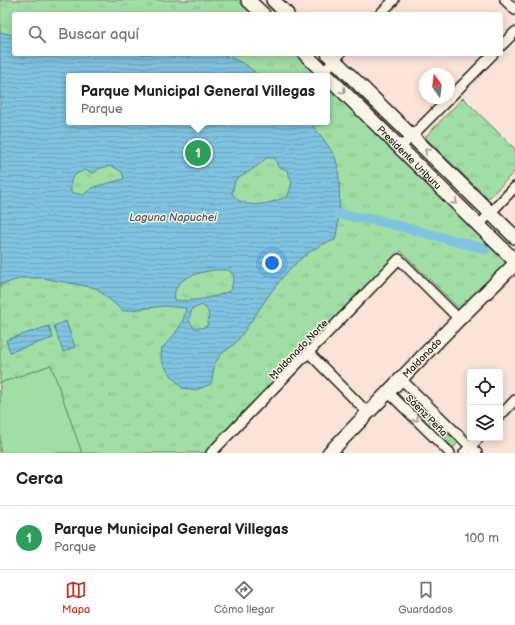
<!DOCTYPE html>
<html lang="es">
<head>
<meta charset="utf-8">
<style>
  :root { --surface:#fff; --page:#f2f2f2; --text:#222; --muted:#767676; --line:#e0e0e0; --accent:#c8321e }
  body { margin:0; font-family:"Balsamiq Sans",sans-serif; background:var(--page); color:var(--text) }
  .controls { position:absolute; right:12px; bottom:12px; display:grid; overflow:hidden; border-radius:4px; box-shadow:0 2px 10px #0003 }
  .controls button { width:36px; height:36px; display:grid; place-items:center; padding:0; border:0; border-bottom:1px solid var(--line); background:var(--surface); color:var(--text); font:20px sans-serif }
  .compass { position:absolute; left:419px; top:68px; width:36px; height:36px; border-radius:50%; background:var(--surface); box-shadow:0 2px 10px #0003; rotate:346deg }
  .you { position:absolute; left:272px; top:263px; width:14px; height:14px; margin:-10px; border:3px solid #fff; border-radius:50%; background:#1a73e8; box-shadow:0 0 0 6px #1a73e833 }
  .badge { display:grid; place-items:center; width:26px; height:26px; border-radius:50%; background:var(--accent); color:#fff; font-size:13px; font-weight:700 }
  .pin { position:absolute; translate:-50% -50%; border:2px solid #fff; box-shadow:0 1px 4px #0006 }
  .popup { position:absolute; left:66px; top:73px; width:264px; height:52px; box-sizing:border-box; display:grid; place-content:center; border-radius:4px; background:var(--surface); filter:drop-shadow(0 1px 3px #0005); font-size:13px; white-space:nowrap; color:var(--muted) }
  .popup b { font-size:15px; color:var(--text) }
  .popup::after { content:''; position:absolute; left:50%; top:100%; margin-left:-8px; border:8px solid transparent; border-top-color:var(--surface) }
  .list { margin:0; padding:0; list-style:none }
  h2 { display:flex; justify-content:space-between; align-items:center; height:52px; margin:0; padding:0 16px; font-size:17px }
  h2 small { font-size:13px; font-weight:400; color:var(--muted) }
  .list li { display:grid; grid-template-columns:26px 1fr auto; gap:12px; align-items:center; box-sizing:border-box; height:64px; padding:0 16px; border-top:1px solid var(--line) }
  .list b { display:block; font-size:15px; white-space:nowrap }
  .list p { margin:0; font-size:13px; white-space:nowrap; color:var(--muted) }
  .list em { font-size:13px; font-style:normal; color:var(--muted) }
  .icon { flex:none; width:22px; height:22px; fill:none; stroke:currentColor; stroke-width:2; stroke-linecap:round; stroke-linejoin:round }
  .map { position:relative; flex:none; width:515px; height:453px; overflow:hidden }
  .search { position:absolute; background:var(--surface); box-shadow:0 2px 10px #0003; left:12px; right:12px; top:12px; height:44px; display:flex; align-items:center; gap:10px; box-sizing:border-box; padding:0 14px; border-radius:4px; color:var(--muted); font-size:15px }
  .sheet { height:116px; background:var(--surface) }
  nav { display:flex; justify-content:space-around; align-items:center; box-sizing:border-box; height:56px; border-top:1px solid var(--line); background:var(--surface); font-size:11px; color:var(--muted) }
  nav a { display:grid; justify-items:center; gap:2px }
  nav .on { color:var(--accent) }
  .map>svg:first-child { display:block }
  .grass { fill:url(#grass-dots); stroke:#5e7d60 }
  .park { fill:url(#park-tufts); stroke:#5e7d60 }
  .pitch { fill:#a0dea5; stroke:#5e7d60 }
  .water { fill:url(#water-rules); stroke:#588092; fill-rule:evenodd }
  .lines { fill:none; stroke-linecap:round; stroke-linejoin:round }
  .canal { stroke:#80c3e1; stroke-width:10 }
  .street-casing { stroke:#1c1c1c; stroke-width:12 }
  .secondary-casing { stroke:#1c1c1c; stroke-width:16 }
  .street { stroke:#fcf5e5; stroke-width:9 }
  .secondary { stroke:#fcf5e5; stroke-width:13 }
  .oneway { stroke:#97938b }
  .labels { text-anchor:middle; stroke-width:3; stroke-linejoin:round; paint-order:stroke }
  .street-label { font-size:10px; fill:#1c1c1c; stroke:#fcf5e5 }
  .water-label { font-size:11px; font-style:italic; fill:#3f5661; stroke:#fcf5e5 }
</style>
</head>
<body>
<div class="map">
<svg width="515" height="453" viewBox="0 0 515 453">
  <defs>
    <pattern id="grass-dots" width="8" height="8" patternUnits="userSpaceOnUse"><rect width="8" height="8" fill="#a0dea5"/><path d="M2 2h.1M6 6h.1" fill="none" stroke="#89be8d" stroke-width="1.8" stroke-linecap="round"/></pattern>
    <pattern id="park-tufts" width="24" height="20" patternUnits="userSpaceOnUse"><rect width="24" height="20" fill="#a0dea5"/><path d="M3 7l-1-3M5 7V3M7 7l1-3M15 17l-1-3M17 17v-4M19 17l1-3" fill="none" stroke="#89be8d"/></pattern>
    <pattern id="water-rules" width="6" height="5" patternUnits="userSpaceOnUse"><rect width="6" height="5" fill="#80c3e1"/><path d="M0 2.5h6" fill="none" stroke="#6ea7c0"/></pattern>
  </defs>
  <rect width="100%" height="100%" fill="#fae3d7"/>
  <filter id="ink" filterUnits="userSpaceOnUse"><feTurbulence type="fractalNoise" baseFrequency=".025" numOctaves="2"/><feDisplacementMap in="SourceGraphic" scale="8" xChannelSelector="R" yChannelSelector="G"/><feConvolveMatrix kernelMatrix="1 2 1 2 8 2 1 2 1" color-interpolation-filters="sRGB"/></filter>
  <g filter="url(#ink)">
    <path class="grass" d="M409 395 458 443 453 448 404 400Z"/>
    <g class="park">
      <path d="M0 0H241L255 14H14V54H296L318 76H69V122H327V85L507 263 461 311 401 251 204 453H0Z"/>
      <path d="M463 98 515 149V171L488 199 425 137Z"/>
    </g>
    <path class="pitch" d="M51 365 82 453H0V383Z"/>
    <g class="water">
      <path d="M0 32 14 35V54H221L243 63 260 76H69V122H309C318 131 329 146 335 157 342 175 340 222 335 240 289 252 264 306 237 341 231 349 222 351 217 360 213 366 213 377 211 384L196 390 182 388C176 380 163 368 161 358 161 355 162 351 162 348 173 337 184 325 186 308L164 306 123 311 96 288 43 278H22L0 285ZM266 158H275L278 167 287 170 292 183 288 196C274 202 257 208 242 202 238 201 235 197 232 194L235 180C246 173 257 168 266 158ZM112 166 122 172 124 179 94 187 83 195 71 192V180L75 175 84 170 94 173 100 168ZM214 270H228L234 275 231 290C216 298 192 302 175 300 171 278 197 273 214 270ZM202 305C210 311 210 316 207 326L201 328H194L189 320 192 309Z"/>
      <path d="M66 321 75 347 63 352 54 326Z"/>
      <path d="M49 326 53 338 10 352 6 340Z"/>
    </g>
    <g class="lines">
      <path class="canal" d="M338 214 380 221 486 249"/>
      <g class="street-casing">
        <g id="street">
          <path d="M505 0 515 10"/>
          <path d="M380 14 394 0"/>
          <path d="M501 46 515 32"/>
          <path d="M324 72 340 54"/>
          <path d="M400 148 493 54"/>
          <path d="M479 225 515 187"/>
          <path d="M309 353 368 413"/>
          <path d="M401 379 477 453"/>
          <path d="M388 392 450 453"/>
          <path d="M500 416 515 400"/>
          <path d="M211 453 399 259 459 319"/>
          <path d="M464 453 479 438"/>
        </g>
      </g>
      <g class="secondary-casing">
        <g id="secondary">
          <path d="M248 0 263 14"/>
          <path d="M273 0 287 14"/>
          <path id="s1" d="M305 54 515 261"/>
          <path d="M328 54 515 237"/>
          <path id="s2" d="M329 453 459 319 515 264"/>
        </g>
      </g>
      <use href="#street" class="street"/>
      <use href="#secondary" class="secondary"/>
    </g>
    <defs><path id="oneway-chevron" d="M-2-3.5L2.5 0L-2 3.5" fill="none" stroke-width="1.6" stroke-linecap="round" stroke-linejoin="round"/></defs>
    <g class="oneway">
      <use href="#oneway-chevron" transform="translate(343 91) rotate(45)"/>
      <use href="#oneway-chevron" transform="translate(427 151) rotate(-136)"/>
      <use href="#oneway-chevron" transform="translate(455 202) rotate(44)"/>
      <use href="#oneway-chevron" transform="translate(416 419) rotate(45)"/>
    </g>
  </g>
  <g class="labels">
    <g class="street-label">
      <text dy="4" stroke="none"><textPath href="#s1" startOffset="147">Presidente Uriburu</textPath></text>
      <text transform="translate(298 349) rotate(-46)" y="4">Maldonado Norte</text>
      <text dy="4" stroke="none"><textPath href="#s2" startOffset="133">Maldonado</textPath></text>
      <text transform="translate(427 415) rotate(45)" y="4">Sáenz Peña</text>
    </g>
    <g class="water-label">
      <text x="173" y="221">Laguna Napuchei</text>
    </g>
  </g>
</svg>
<div class="controls">
<button><svg class="icon" aria-label="locate" viewBox="0 0 24 24"><circle cx="12" cy="12" r="6"/><path d="M12 2v4M12 18v4M2 12h4M18 12h4"/></svg></button>
<button><svg class="icon" aria-label="layers" viewBox="0 0 24 24"><path d="M12 4l9 5-9 5-9-5zM3 14l9 5 9-5"/></svg></button>
</div>
<svg class="compass" viewBox="-18 -18 36 36"><path d="M0-13l5 13h-10z" fill="#e53935"/><path d="M0 13l5-13h-10z" fill="#767676"/></svg>
<div class="you"></div>
<div class="pin badge" style="left:198px;top:153px;background:#2e9e5b">1</div>
<div class="popup"><b>Parque Municipal General Villegas</b>Parque</div>
<div class="search"><svg class="icon" aria-label="search" viewBox="0 0 24 24"><circle cx="10" cy="10" r="6"/><path d="M15 15l6 6"/></svg>Buscar aquí</div>
</div>
<section class="sheet">
<h2>Cerca<small></small></h2>
<ul class="list">
<li><span class="badge" style="background:#2e9e5b">1</span><div><b>Parque Municipal General Villegas</b><p>Parque</p></div><em>100 m</em></li>
</ul>
</section>
<nav>
<a class="on"><svg class="icon" aria-label="map" viewBox="0 0 24 24"><path d="M3 6l6-2 6 2 6-2v14l-6 2-6-2-6 2zM9 4v14M15 6v14"/></svg>Mapa</a>
<a><svg class="icon" aria-label="directions" viewBox="0 0 24 24"><path d="M12 3l9 9-9 9-9-9zM9 14v-3h6M13 9l2 2-2 2"/></svg>Cómo llegar</a>
<a><svg class="icon" aria-label="saved" viewBox="0 0 24 24"><path d="M7 4h10v16l-5-4-5 4z"/></svg>Guardados</a>
</nav>
</body>
</html>
